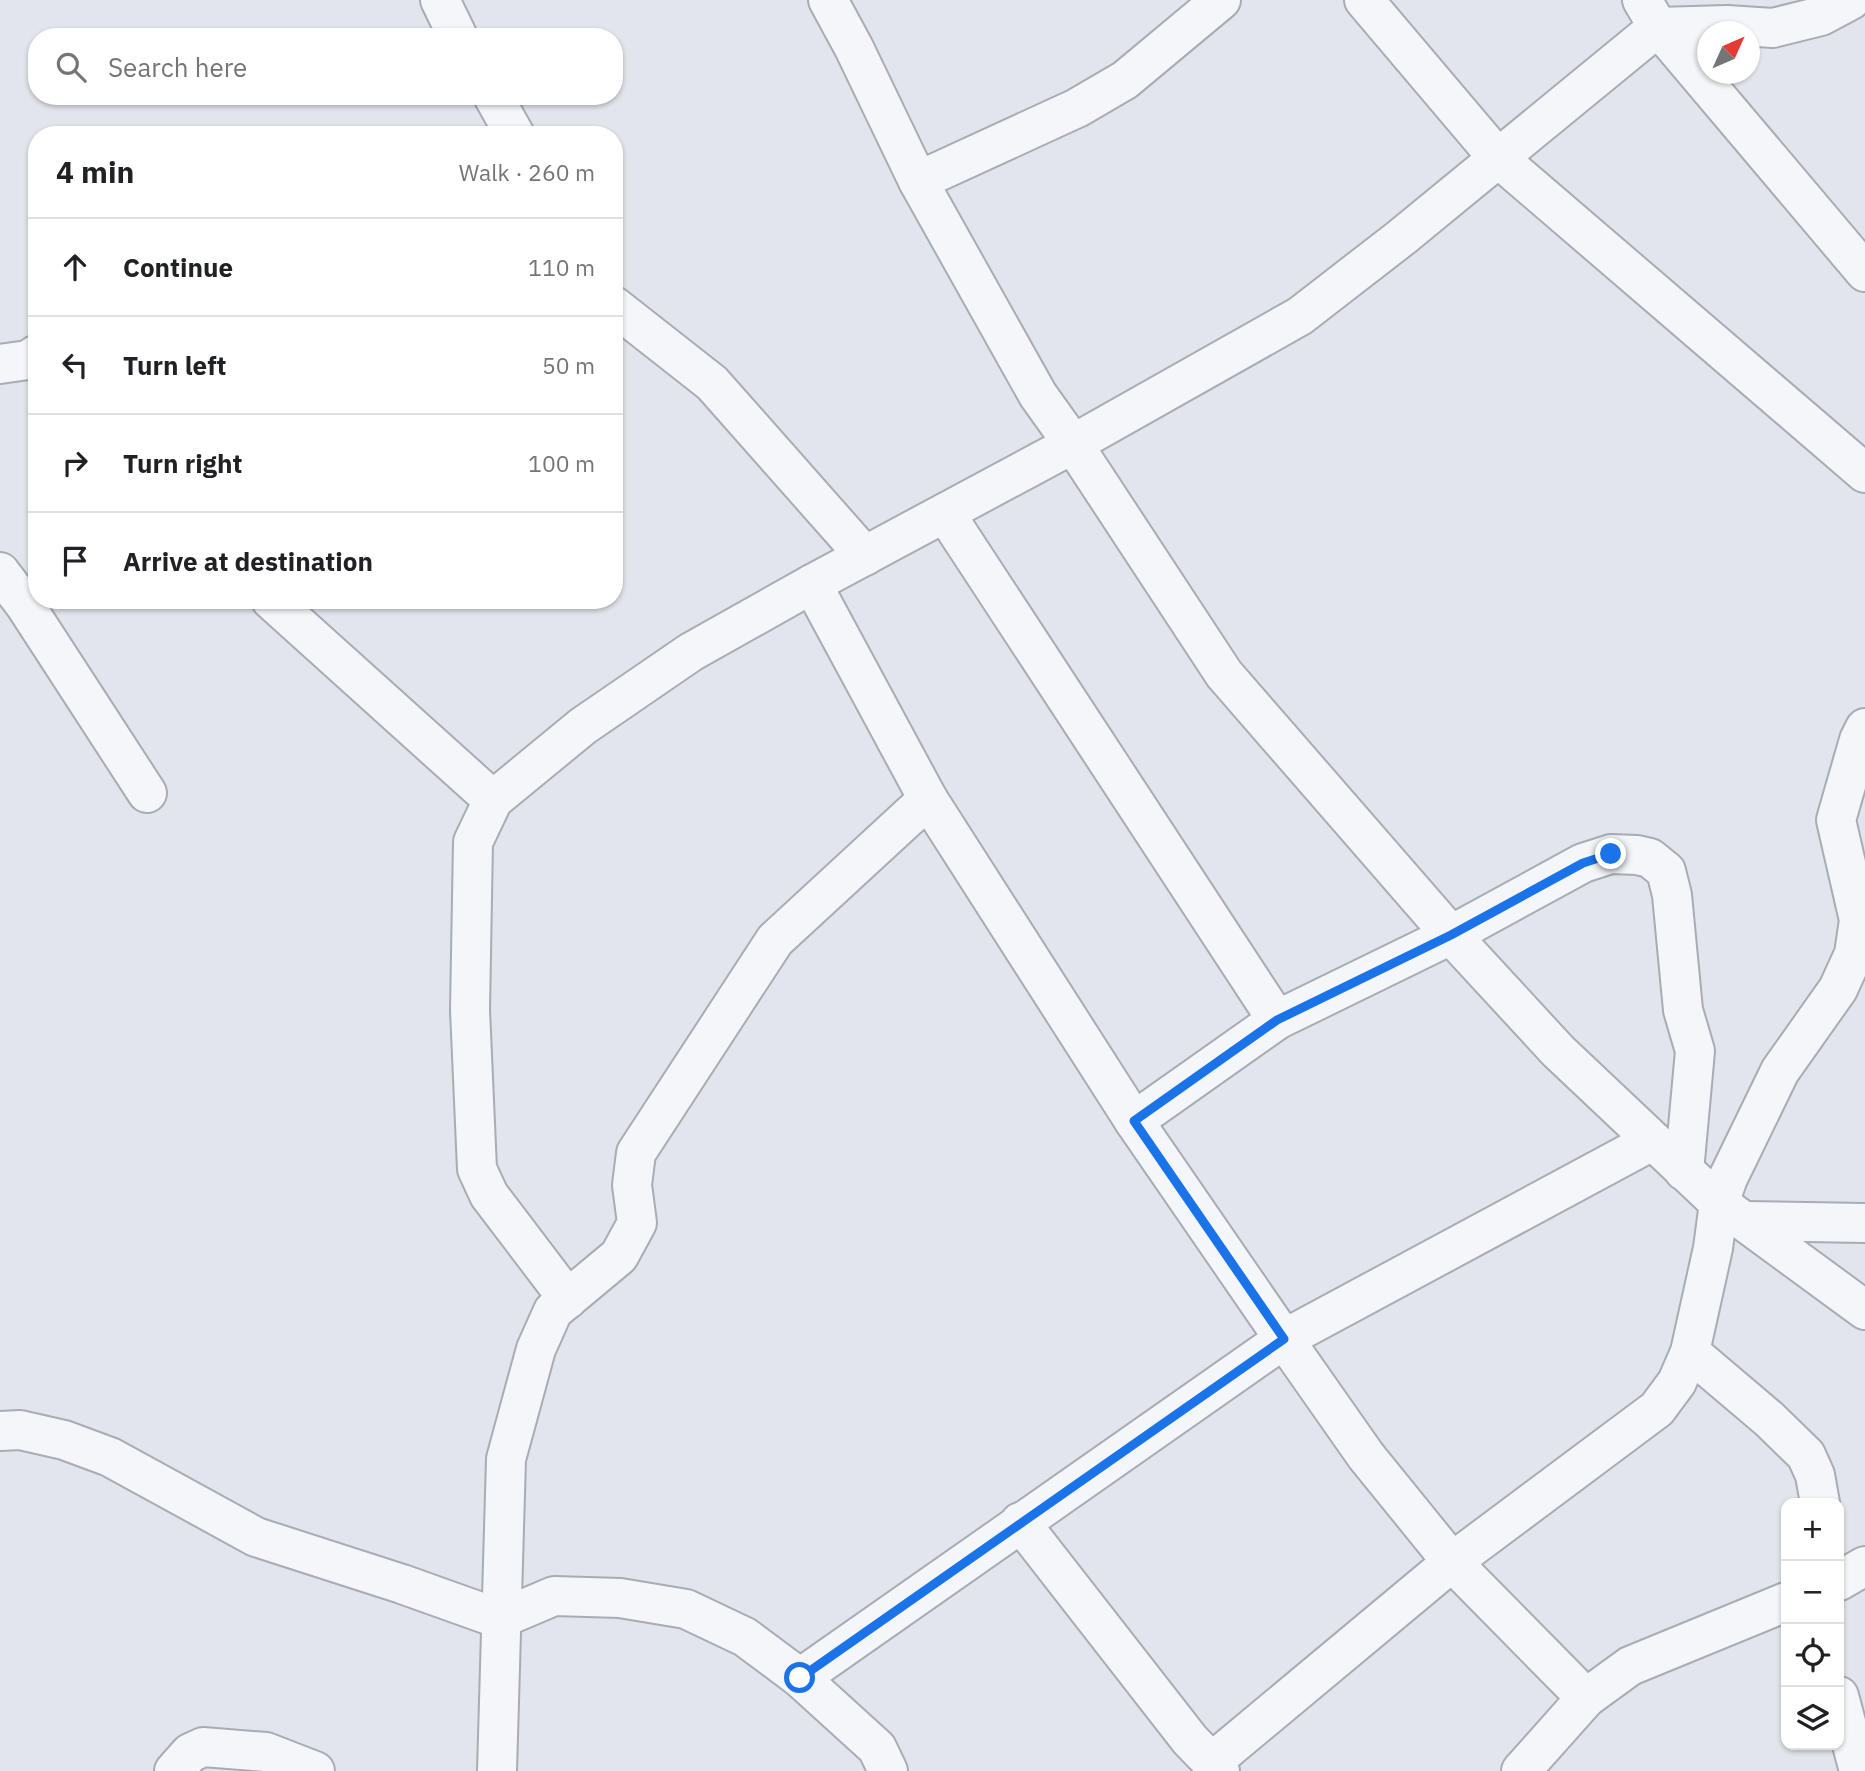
<!DOCTYPE html>
<html lang="en">
<head>
<meta charset="utf-8">
<style>
  :root { --surface:#fff; --page:#f2f2f2; --text:#202124; --muted:#757577; --line:#e0e0e0 }
  body { margin:0; font-family:"IBM Plex Sans",sans-serif; background:var(--page); color:var(--text) }
  .controls { position:absolute; right:21px; bottom:21px; display:grid; overflow:hidden; border-radius:14px; box-shadow:0 2px 5px #0004 }
  .controls button { width:63px; height:63px; display:grid; place-items:center; padding:0; border:0; border-bottom:2px solid var(--line); background:var(--surface); color:var(--text); font:35px sans-serif }
  .compass { position:absolute; left:1697px; top:21px; width:63px; height:63px; border-radius:50%; background:var(--surface); box-shadow:0 2px 5px #0004; rotate:45deg }
  .stop { position:absolute; width:21px; height:21px; margin:-16px; border:5px solid #1a73e8; border-radius:50%; background:#fff }
  .stop.end { background:#1a73e8; border-color:#fff; box-shadow:0 2px 7px #0008 }
  .list { margin:0; padding:0; list-style:none }
  h2 { display:flex; justify-content:space-between; align-items:center; height:91px; margin:0; padding:0 28px; font-size:30px }
  h2 small { font-size:23px; font-weight:400; color:var(--muted) }
  .list li { display:grid; grid-template-columns:46px 1fr auto; gap:21px; align-items:center; box-sizing:border-box; height:98px; padding:0 28px; border-top:2px solid var(--line) }
  .list b { display:block; font-size:26px; white-space:nowrap }
  .list em { font-size:23px; font-style:normal; color:var(--muted) }
  .icon { flex:none; width:38px; height:38px; fill:none; stroke:currentColor; stroke-width:2; stroke-linecap:round; stroke-linejoin:round }
  .map { position:relative; flex:none; width:1865px; height:1771px; overflow:hidden }
  .search { position:absolute; background:var(--surface); box-shadow:0 2px 5px #0004; left:28px; top:28px; width:595px; height:77px; display:flex; align-items:center; gap:18px; box-sizing:border-box; padding:0 24px; border-radius:28px; color:var(--muted); font-size:26px }
  .panel { position:absolute; background:var(--surface); box-shadow:0 2px 5px #0004; left:28px; top:126px; width:595px; height:483px; border-radius:28px }
  .map>svg:first-child { display:block }
  .lines { fill:none; stroke-linecap:round; stroke-linejoin:round }
  .minor-casing { stroke:#a7acb5; stroke-width:42 }
  .minor { stroke:#f5f6f9; stroke-width:38 }
  .route { stroke:#1a73e8; stroke-width:9 }
</style>
</head>
<body>
<div class="map">
<svg width="1865" height="1771" viewBox="0 0 1865 1771">
  <rect width="100%" height="100%" fill="#e2e5eb"/>
  <g class="lines">
    <g class="minor-casing">
      <g id="minor">
        <path d="M440 0 458 37"/>
        <path d="M828 0 854 48 918 181 1038 395 1073 444 1224 674 1451 935 1558 1051 1719 1203 1865 1310"/>
        <path d="M1364 0 1497 157 1865 473"/>
        <path d="M1642 0 1658 27 1865 272"/>
        <path d="M493 96 515 135"/>
        <path d="M918 181 1077 108 1125 80 1221 0"/>
        <path d="M614 306 712 383 865 556"/>
        <path d="M0 364 28 360 37 354"/>
        <path d="M945 513 1277 1020"/>
        <path d="M0 572 25 605 147 793"/>
        <path d="M812 584 928 799 1134 1121 1284 1339 1366 1456 1452 1562 1586 1698"/>
        <path d="M271 600 493 800"/>
        <path d="M1134 1121 1277 1020 1451 935 1583 863 1611 854 1637 855 1650 858 1666 871 1672 895 1683 1010 1695 1051 1684 1171"/>
        <path d="M1745 1221 1865 1223"/>
        <path d="M568 1299 489 1195 477 1169 470 1010 473 842 493 800 583 726 691 652 812 584 1073 444 1300 316 1402 237 1658 27 1727 25 1773 28 1821 16 1851 0"/>
        <path d="M1690 1352 1769 1419 1806 1455 1815 1475 1820 1503"/>
        <path d="M0 1431 20 1430 64 1440 110 1457 256 1537 402 1584 500 1619 554 1596 620 1598 686 1609 745 1637 800 1678 877 1748 888 1771"/>
        <path d="M1020 1522 1190 1740 1220 1771"/>
        <path d="M1839 1581 1865 1566"/>
        <path d="M800 1678 1284 1339 1652 1141"/>
        <path d="M1839 1696 1859 1771"/>
        <path d="M1212 1762 1452 1562 1657 1409 1677 1382 1690 1352 1713 1248 1719 1203 1728 1178 1780 1071 1838 989 1854 954 1859 920 1836 820 1859 740 1865 728"/>
        <path d="M174 1771 190 1753 203 1747 266 1752 315 1771"/>
        <path d="M497 1771 506 1459 536 1349 553 1311 619 1256 637 1223 632 1185 636 1153 775 940 928 799"/>
        <path d="M1521 1771 1586 1698 1630 1666 1786 1602"/>
      </g>
    </g>
    <use href="#minor" class="minor"/>
  </g>
  <g class="lines">
    <path class="route" d="M800 1678 1284 1339 1134 1121 1277 1020 1451 935 1583 863 1611 854"/>
  </g>
</svg>
<div class="controls">
<button>+</button>
<button>−</button>
<button><svg class="icon" aria-label="locate" viewBox="0 0 24 24"><circle cx="12" cy="12" r="6"/><path d="M12 2v4M12 18v4M2 12h4M18 12h4"/></svg></button>
<button><svg class="icon" aria-label="layers" viewBox="0 0 24 24"><path d="M12 4l9 5-9 5-9-5zM3 14l9 5 9-5"/></svg></button>
</div>
<svg class="compass" viewBox="-18 -18 36 36"><path d="M0-13l5 13h-10z" fill="#e53935"/><path d="M0 13l5-13h-10z" fill="#757577"/></svg>
<div class="stop" style="left:800px;top:1678px"></div>
<div class="stop end" style="left:1611px;top:854px"></div>
<div class="search"><svg class="icon" aria-label="search" viewBox="0 0 24 24"><circle cx="10" cy="10" r="6"/><path d="M15 15l6 6"/></svg>Search here</div>
<section class="panel">
<h2>4 min<small>Walk · 260 m</small></h2>
<ul class="list">
<li><svg class="icon" aria-label="ahead" viewBox="0 0 24 24"><path d="M12 20V5M6 11l6-6 6 6"/></svg><div><b>Continue</b></div><em>110 m</em></li>
<li><svg class="icon" aria-label="left" viewBox="0 0 24 24"><path d="M17 20v-9H6M10 6l-5 5 5 5"/></svg><div><b>Turn left</b></div><em>50 m</em></li>
<li><svg class="icon" aria-label="right" viewBox="0 0 24 24"><path d="M7 20v-9h11M14 6l5 5-5 5"/></svg><div><b>Turn right</b></div><em>100 m</em></li>
<li><svg class="icon" aria-label="arrive" viewBox="0 0 24 24"><path d="M6 21V4h12l-3 4 3 4H6"/></svg><div><b>Arrive at destination</b></div></li>
</ul>
</section>
</div>
</body>
</html>
